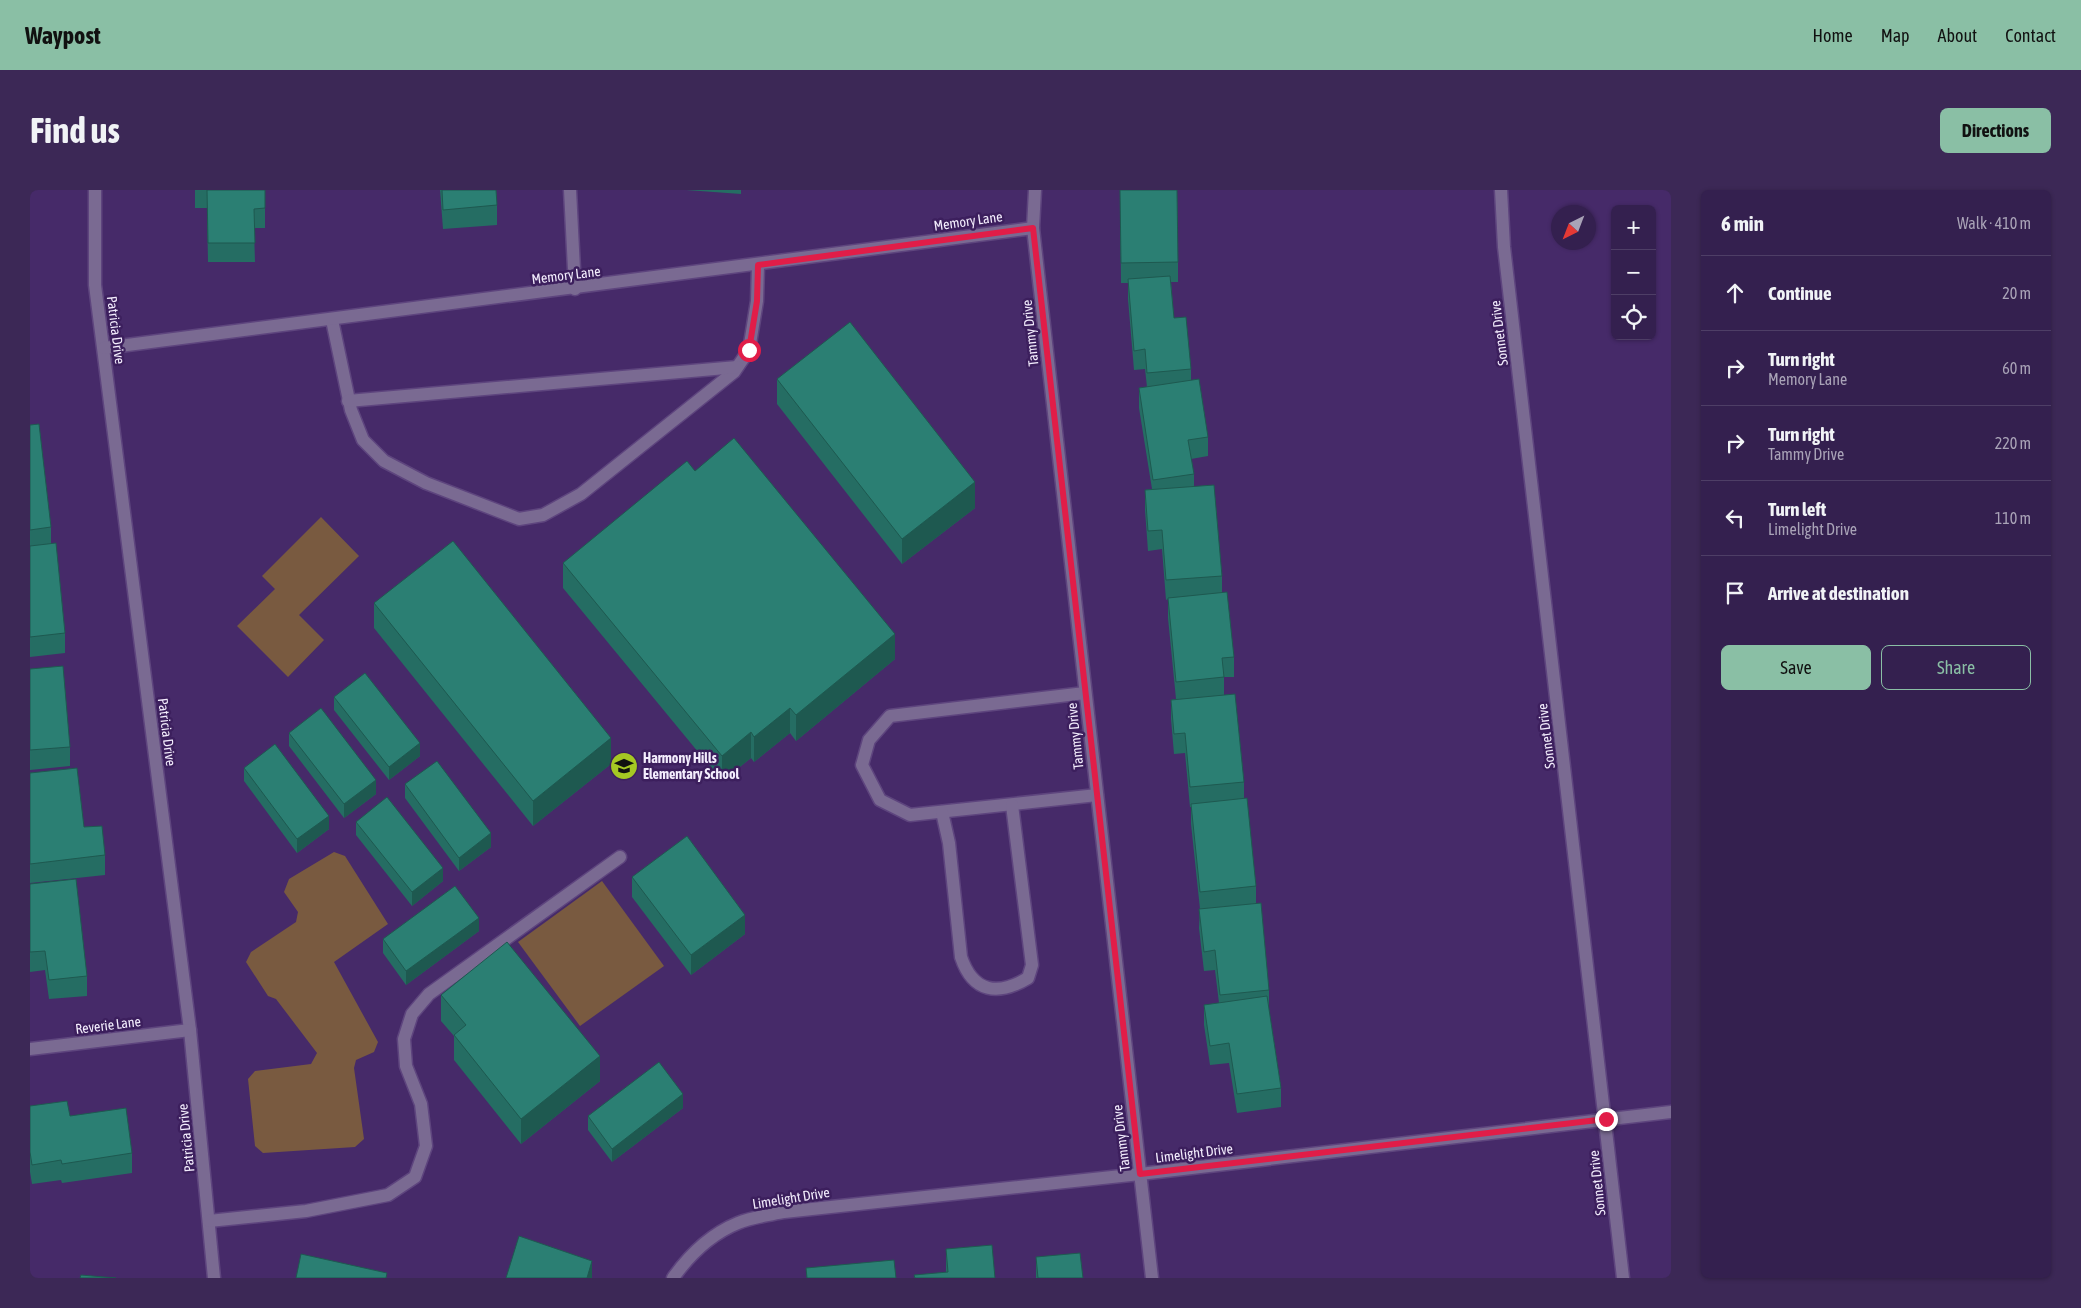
<!DOCTYPE html>
<html lang="en">
<head>
<meta charset="utf-8">
<style>
  :root { --surface:#34204f; --page:#3c2856; --text:#f1f3f6; --muted:#a9a3b7; --line:#4e3e66; --accent:#8abfa5 }
  body { margin:0; font-family:"Asap Condensed",sans-serif; background:var(--page); color:var(--text) }
  .controls { position:absolute; right:15px; top:15px; display:grid; overflow:hidden; border-radius:8px; box-shadow:0 1px 4px #0004 }
  .controls button { width:45px; height:45px; display:grid; place-items:center; padding:0; border:0; border-bottom:1px solid var(--line); background:var(--surface); color:var(--text); font:25px sans-serif }
  .compass { position:absolute; left:1521px; top:15px; width:45px; height:45px; border-radius:50%; background:var(--surface); box-shadow:0 1px 4px #0004; rotate:222deg }
  .stop { position:absolute; width:15px; height:15px; margin:-11px; border:4px solid #e11d48; border-radius:50%; background:#fff }
  .stop.end { background:#e11d48; border-color:#fff; box-shadow:0 1px 5px #0008 }
  .list { margin:0; padding:0; list-style:none }
  h2 { display:flex; justify-content:space-between; align-items:center; height:65px; margin:0; padding:0 20px; font-size:21px }
  h2 small { font-size:16px; font-weight:400; color:var(--muted) }
  .list li { display:grid; grid-template-columns:32px 1fr auto; gap:15px; align-items:center; box-sizing:border-box; height:75px; padding:0 20px; border-top:1px solid var(--line) }
  .list b { display:block; font-size:19px; white-space:nowrap }
  .list p { margin:0; font-size:16px; white-space:nowrap; color:var(--muted) }
  .list em { font-size:16px; font-style:normal; color:var(--muted) }
  .actions { display:flex; gap:10px; padding:15px 20px }
  .actions a { flex:1; padding:11px 0; border:1px solid var(--accent); border-radius:8px; text-align:center; font-size:18px; color:var(--accent) }
  .actions .main { background:var(--accent); color:#111 }
  .icon { flex:none; width:28px; height:28px; fill:none; stroke:currentColor; stroke-width:2; stroke-linecap:round; stroke-linejoin:round }
  .map { position:relative; flex:none; width:1641px; height:1088px; overflow:hidden; border-radius:8px }
  header { display:flex; align-items:center; gap:30px; box-sizing:border-box; height:70px; padding:0 25px; background:var(--accent); color:#111 }
  header strong { font-size:24px }
  nav { display:flex; gap:28px; margin-inline-start:auto; font-size:18px }
  .intro { display:flex; align-items:center; justify-content:space-between; box-sizing:border-box; height:120px; padding:0 30px }
  h1 { margin:0; font-size:35px }
  .button { padding:12px 22px; border-radius:8px; background:var(--accent); color:#111; font-size:18px; font-weight:700 }
  main { display:flex; gap:30px; padding:0 30px }
  aside { flex:1; background:var(--surface); border-radius:8px; box-shadow:0 1px 4px #0004 }
  .map>svg:first-child { display:block }
  .green { fill:#795a40 }
  .lines { fill:none; stroke-linecap:round; stroke-linejoin:round }
  .minor-casing { stroke:#5e457e; stroke-width:15 }
  .minor { stroke:#7a6a92; stroke-width:12 }
  .wall { fill:#256d63 }
  .shaded-wall { fill:#1e5950 }
  .building { fill:#2b7f73; stroke:#1e5950 }
  .route { stroke:#e11d48; stroke-width:6 }
  .labels { text-anchor:middle; stroke-width:5; stroke-linejoin:round; paint-order:stroke }
  .street-label { font-size:14px; fill:#f3edfd; stroke:#3c1f5d }
  .poi-label { font-size:14px; font-weight:bold; fill:#f3edfd; stroke:#3c1f5d; text-anchor:start }
</style>
</head>
<body>
<header>
<strong>Waypost</strong>
<nav><a>Home</a><a>Map</a><a>About</a><a>Contact</a></nav>
</header>
<div class="intro"><h1>Find us</h1><a class="button">Directions</a></div>
<main>
<div class="map">
<svg width="1641" height="1088" viewBox="0 0 1641 1088">
  <rect width="100%" height="100%" fill="#462a69"/>
  <g class="green">
    <path d="M291 327 329 366 269 425 294 450 258 487 207 436 245 399 232 386Z"/>
    <path d="M304 662 315 666 358 734 304 772 348 852 344 862 326 870 324 878 334 949 325 957 233 963 225 956 218 889 225 881 281 874 287 863 246 809 238 806 216 772 221 762 266 732 268 722 254 702 259 689Z"/>
    <path d="M572 691 634 776 550 836 488 752Z"/>
  </g>
  <g class="lines">
    <g class="minor-casing">
      <g id="minor">
        <path d="M65 0V95L160 840 184 1088"/>
        <path d="M540 0 545 99"/>
        <path d="M1005 0 1003 38 1122 1088"/>
        <path d="M1471 0 1474 57 1593 1088"/>
        <path d="M302 130 321 220 333 250 354 271 396 293 489 329 513 325 551 304 704 182 719 160 727 111 728 75"/>
        <path d="M74 158 1003 38"/>
        <path d="M318 211 707 177"/>
        <path d="M1055 503 860 526 839 550 832 575 850 610 880 625 1067 605"/>
        <path d="M912 622 919 653 931 767C943 803 968 806 998 788L1002 775 982 615"/>
        <path d="M0 859 160 840"/>
        <path d="M179 1031 276 1021 358 1005 385 987 396 956 391 914 376 876 374 849 382 824 399 804 590 667"/>
        <path d="M643 1088C660 1064 681 1044 708 1033 722 1027 740 1025 754 1022L1110 984 1641 922"/>
      </g>
    </g>
    <use href="#minor" class="minor"/>
  </g>
  <g class="wall">
    <path d="M165 0H235V38H224L225 72H178L177 18H165Z"/>
    <path d="M410 0H466L467 15V35L413 39Z"/>
    <path d="M656 0H711V4Z"/>
    <path d="M1090 0 1148 72V92H1141L1144 128 1161 179V190L1178 247V266L1161 269 1164 284V296L1192 386V403L1204 467V487H1194V505L1214 592V609L1226 696V713L1239 800V820L1251 898V917L1207 923 1199 873 1180 875 1174 835V815L1189 813 1185 780 1174 781 1169 738 1170 719 1161 634V617H1160L1155 563 1144 564 1141 529V510L1146 509 1138 428V409L1136 410 1132 359 1118 361 1115 320V300L1122 299 1109 218V198L1117 197 1115 179 1104 180 1098 109V93H1091Z"/>
    <path d="M747 189 945 318 872 374 747 214Z"/>
    <path d="M0 235 21 337V354L35 443V463L0 467Z"/>
    <path d="M665 281 865 469 766 551 760 543 724 572 721 568 692 591 533 398V373Z"/>
    <path d="M344 413 581 574 503 636 344 438Z"/>
    <path d="M0 479 40 557V576L0 580Z"/>
    <path d="M304 507 390 566 359 590 304 520Z"/>
    <path d="M259 543 346 604 314 628 259 556Z"/>
    <path d="M214 578 299 639 267 663 214 591Z"/>
    <path d="M0 583 54 637 75 665V685L0 693Z"/>
    <path d="M375 594 461 657 429 681 375 608Z"/>
    <path d="M326 632 413 691 382 716 326 645Z"/>
    <path d="M602 687 715 744 661 785 602 707Z"/>
    <path d="M0 694 57 786V806L19 809 15 780 0 782Z"/>
    <path d="M449 741 376 795 353 763V749Z"/>
    <path d="M411 805 570 891 491 954 424 870V846L411 831Z"/>
    <path d="M0 916 40 926 102 963V983L32 993 31 990 2 994 0 982Z"/>
    <path d="M653 918 582 972 558 940V926Z"/>
    <path d="M916 1059 965 1088 916 1082Z"/>
    <path d="M1006 1067 1053 1088H1006Z"/>
  </g>
  <g class="shaded-wall">
    <path d="M945 292V318L872 374V349Z"/>
    <path d="M865 444V469L766 551V525Z"/>
    <path d="M760 518V543L724 572V547Z"/>
    <path d="M721 542V568L692 591V566Z"/>
    <path d="M581 548V574L503 636V611Z"/>
    <path d="M390 553V566L359 590V577Z"/>
    <path d="M346 590V604L314 628V614Z"/>
    <path d="M299 626V639L267 663V649Z"/>
    <path d="M461 643V657L429 681V668Z"/>
    <path d="M413 678V691L382 716V702Z"/>
    <path d="M715 725V744L661 785V765Z"/>
    <path d="M449 728V741L376 795V781Z"/>
    <path d="M570 866V891L491 954V929Z"/>
    <path d="M653 904V918L582 972V959Z"/>
    <path d="M562 1071V1088H557Z"/>
  </g>
  <g class="building">
    <path d="M177 0H235V18L224 19 225 53H178Z"/>
    <path d="M412 0H466L467 15 413 20Z"/>
    <path d="M1090 0H1147L1148 72 1091 73Z"/>
    <path d="M1140 86 1144 128 1156 127 1161 179 1117 183 1115 159 1104 161 1098 89Z"/>
    <path d="M820 132 945 292 872 349 747 189Z"/>
    <path d="M1169 189 1178 247 1158 250 1164 284 1123 290 1109 198Z"/>
    <path d="M9 234 21 337 0 340V235Z"/>
    <path d="M704 248 865 444 766 525 760 518 724 547 721 542 692 566 533 373 657 271 665 281Z"/>
    <path d="M1184 295 1192 386 1136 390 1132 340 1118 341 1115 300Z"/>
    <path d="M423 351 581 548 503 611 344 413Z"/>
    <path d="M26 353 35 443 0 447V356Z"/>
    <path d="M1197 402 1204 467 1192 468 1194 487 1146 492 1138 408Z"/>
    <path d="M33 476 40 557 0 560V479Z"/>
    <path d="M335 483 390 553 359 577 304 507Z"/>
    <path d="M1205 504 1214 592 1160 597 1155 543 1144 544 1141 510Z"/>
    <path d="M291 518 346 590 314 614 259 543Z"/>
    <path d="M245 554 299 626 267 649 214 578Z"/>
    <path d="M407 571 461 643 429 668 375 594Z"/>
    <path d="M47 578 54 637 72 636 75 665 0 674V583Z"/>
    <path d="M357 607 413 678 382 702 326 632Z"/>
    <path d="M1217 608 1226 696 1170 702 1161 614Z"/>
    <path d="M657 646 715 725 661 765 602 687Z"/>
    <path d="M46 689 57 786 19 790 15 761 0 762V694Z"/>
    <path d="M425 696 449 728 376 781 353 749Z"/>
    <path d="M1231 713 1239 800 1190 805 1185 760 1174 762 1169 719Z"/>
    <path d="M477 752 570 866 491 929 424 845 436 835 411 805Z"/>
    <path d="M1237 806 1251 898 1207 904 1199 853 1180 856 1174 815Z"/>
    <path d="M629 872 653 904 582 959 558 926Z"/>
    <path d="M37 911 40 926 96 918 102 963 32 974 31 970 2 975 0 962V916Z"/>
    <path d="M489 1046 562 1071 557 1088H476Z"/>
    <path d="M962 1055 965 1088H885L884 1085 918 1082 916 1059Z"/>
    <path d="M1050 1063 1053 1088H1008L1006 1067Z"/>
    <path d="M271 1064 357 1083 356 1088H266Z"/>
    <path d="M864 1070 866 1088H777L776 1078Z"/>
    <path d="M51 1085 86 1088H50Z"/>
  </g>
  <g class="lines">
    <path class="route" d="M719 160 727 111 728 75 1003 38 1110 984 1576 929"/>
  </g>
  <defs>
    <g id="school-disc" transform="scale(1.4375)"><circle r="9.5" fill="#a5c823" stroke="#3c1f5d"/><path d="M0-5L7-2L0 1L-7-2ZM-4 1L0 2.5L4 1V4Q0 6-4 4Z" fill="#111"/></g>
  </defs>
  <g fill-rule="evenodd">
    <use href="#school-disc" x="594" y="576"/>
  </g>
  <g class="labels">
    <g class="street-label">
      <text transform="translate(938 31) rotate(-8)" y="5">Memory Lane</text>
      <text transform="translate(536 85) rotate(-7)" y="5">Memory Lane</text>
      <text transform="translate(86 140) rotate(83)" y="5">Patricia Drive</text>
      <text transform="translate(1000 143) rotate(-96)" y="5">Tammy Drive</text>
      <text transform="translate(1469 143) rotate(-97)" y="5">Sonnet Drive</text>
      <text transform="translate(137 542) rotate(83)" y="5">Patricia Drive</text>
      <text transform="translate(1045 546) rotate(-96)" y="5">Tammy Drive</text>
      <text transform="translate(1516 546) rotate(-97)" y="5">Sonnet Drive</text>
      <text transform="translate(78 835) rotate(-7)" y="5">Reverie Lane</text>
      <text transform="translate(156 948) rotate(-96)" y="5">Patricia Drive</text>
      <text transform="translate(1091 948) rotate(-97)" y="5">Tammy Drive</text>
      <text transform="translate(1164 963) rotate(-7)" y="5">Limelight Drive</text>
      <text transform="translate(1567 993) rotate(-96)" y="5">Sonnet Drive</text>
      <text transform="translate(761 1008) rotate(-9)" y="5">Limelight Drive</text>
    </g>
    <g class="poi-label">
      <text x="613" y="573">Harmony Hills<tspan x="613" dy="16">Elementary School</tspan></text>
    </g>
  </g>
</svg>
<div class="controls">
<button>+</button>
<button>−</button>
<button><svg class="icon" aria-label="locate" viewBox="0 0 24 24"><circle cx="12" cy="12" r="6"/><path d="M12 2v4M12 18v4M2 12h4M18 12h4"/></svg></button>
</div>
<svg class="compass" viewBox="-18 -18 36 36"><path d="M0-13l5 13h-10z" fill="#e53935"/><path d="M0 13l5-13h-10z" fill="#a9a3b7"/></svg>
<div class="stop" style="left:719px;top:160px"></div>
<div class="stop end" style="left:1576px;top:929px"></div>
</div>
<aside>
<h2>6 min<small>Walk · 410 m</small></h2>
<ul class="list">
<li><svg class="icon" aria-label="ahead" viewBox="0 0 24 24"><path d="M12 20V5M6 11l6-6 6 6"/></svg><div><b>Continue</b></div><em>20 m</em></li>
<li><svg class="icon" aria-label="right" viewBox="0 0 24 24"><path d="M7 20v-9h11M14 6l5 5-5 5"/></svg><div><b>Turn right</b><p>Memory Lane</p></div><em>60 m</em></li>
<li><svg class="icon" aria-label="right" viewBox="0 0 24 24"><path d="M7 20v-9h11M14 6l5 5-5 5"/></svg><div><b>Turn right</b><p>Tammy Drive</p></div><em>220 m</em></li>
<li><svg class="icon" aria-label="left" viewBox="0 0 24 24"><path d="M17 20v-9H6M10 6l-5 5 5 5"/></svg><div><b>Turn left</b><p>Limelight Drive</p></div><em>110 m</em></li>
<li><svg class="icon" aria-label="arrive" viewBox="0 0 24 24"><path d="M6 21V4h12l-3 4 3 4H6"/></svg><div><b>Arrive at destination</b></div></li>
</ul>
<div class="actions"><a class="main">Save</a><a>Share</a></div>
</aside>
</main>
</body>
</html>
